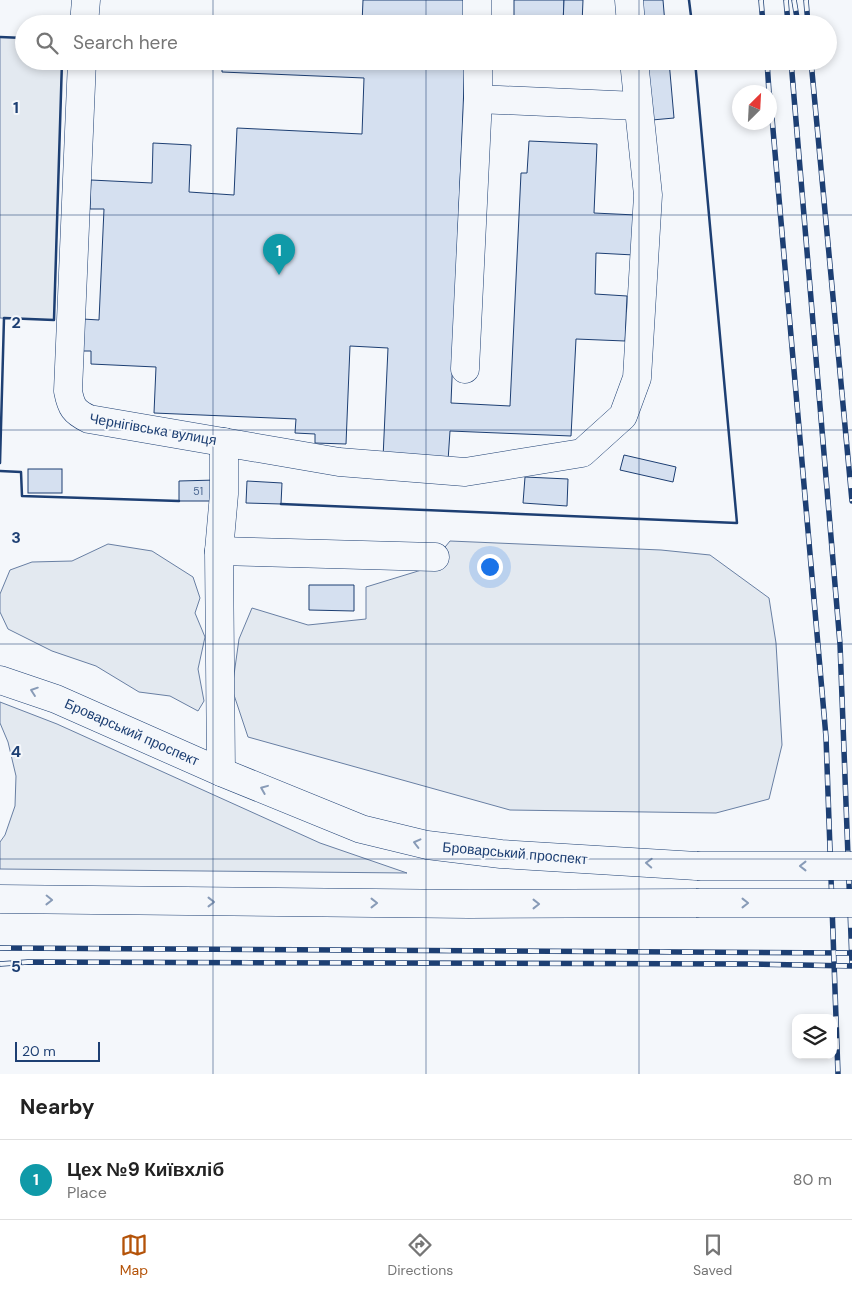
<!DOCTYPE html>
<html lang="en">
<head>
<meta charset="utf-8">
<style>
  :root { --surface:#fff; --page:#f2f2f2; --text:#222; --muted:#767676; --line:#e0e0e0; --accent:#b45309 }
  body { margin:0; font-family:"DM Sans",sans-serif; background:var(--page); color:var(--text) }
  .controls { position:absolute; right:15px; bottom:15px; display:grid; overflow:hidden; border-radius:10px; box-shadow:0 2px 8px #0003 }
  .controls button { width:45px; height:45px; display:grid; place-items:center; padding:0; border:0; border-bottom:1px solid var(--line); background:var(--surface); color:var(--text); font:25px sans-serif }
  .compass { position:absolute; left:732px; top:85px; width:45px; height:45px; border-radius:50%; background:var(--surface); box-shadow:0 2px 8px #0003; rotate:24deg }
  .scale { position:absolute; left:15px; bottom:12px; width:85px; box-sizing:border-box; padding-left:5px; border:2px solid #1d3f73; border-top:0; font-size:14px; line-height:18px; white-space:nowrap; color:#1d3f73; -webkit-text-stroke:4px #f4f7fb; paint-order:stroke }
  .you { position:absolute; left:489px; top:566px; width:18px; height:18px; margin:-12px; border:4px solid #fff; border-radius:50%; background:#1a73e8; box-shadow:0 0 0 8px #1a73e833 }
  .badge { display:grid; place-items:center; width:32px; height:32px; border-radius:50%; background:var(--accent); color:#fff; font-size:16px; font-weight:700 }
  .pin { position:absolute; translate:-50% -41px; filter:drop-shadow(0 1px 2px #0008) }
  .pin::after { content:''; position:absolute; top:26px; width:18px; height:15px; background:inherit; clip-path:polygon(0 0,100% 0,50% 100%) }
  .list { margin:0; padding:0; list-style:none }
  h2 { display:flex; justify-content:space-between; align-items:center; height:65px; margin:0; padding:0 20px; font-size:21px }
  h2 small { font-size:16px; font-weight:400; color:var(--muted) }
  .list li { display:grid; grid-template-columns:32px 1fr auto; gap:15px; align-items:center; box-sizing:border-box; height:80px; padding:0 20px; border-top:1px solid var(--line) }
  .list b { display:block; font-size:19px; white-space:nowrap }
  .list p { margin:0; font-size:16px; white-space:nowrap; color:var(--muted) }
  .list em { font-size:16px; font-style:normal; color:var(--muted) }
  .icon { flex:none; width:28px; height:28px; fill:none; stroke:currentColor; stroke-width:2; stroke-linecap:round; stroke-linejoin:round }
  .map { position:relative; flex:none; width:852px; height:1074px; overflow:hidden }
  .search { position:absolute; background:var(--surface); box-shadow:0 2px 8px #0003; left:15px; right:15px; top:15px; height:55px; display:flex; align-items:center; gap:12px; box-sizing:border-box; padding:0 18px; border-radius:28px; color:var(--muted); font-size:19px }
  .sheet { height:145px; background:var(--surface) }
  nav { display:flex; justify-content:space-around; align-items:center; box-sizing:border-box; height:70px; border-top:1px solid var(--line); background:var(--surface); font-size:14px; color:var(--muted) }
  nav a { display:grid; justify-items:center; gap:2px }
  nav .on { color:var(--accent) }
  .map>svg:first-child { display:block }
  .green { fill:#e3e9f0; stroke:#687fa3 }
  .building { fill:#d5e0f0; stroke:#1d3f73 }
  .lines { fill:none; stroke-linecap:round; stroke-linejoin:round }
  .minor-casing { stroke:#1d3f73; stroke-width:29 }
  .major-casing { stroke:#1d3f73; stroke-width:29 }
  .minor { stroke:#f4f7fb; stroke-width:28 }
  .major { stroke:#f4f7fb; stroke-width:28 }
  .rail-casing { stroke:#1d3f73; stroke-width:5.5 }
  .rail { stroke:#f4f7fb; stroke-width:4; stroke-dasharray:11; stroke-linecap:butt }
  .major-bridge-casing { stroke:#1d3f73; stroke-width:29; stroke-linecap:butt }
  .major-bridge { stroke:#f4f7fb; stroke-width:28 }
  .wall { stroke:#1d3f73; stroke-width:2.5 }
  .oneway { stroke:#889bb7 }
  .grid { fill:none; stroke:#1d3f73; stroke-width:1; stroke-opacity:0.55 }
  .labels { text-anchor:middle; stroke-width:4; stroke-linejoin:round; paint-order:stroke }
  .number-label { font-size:11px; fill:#4b6792 }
  .street-label { font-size:14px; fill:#1d3f73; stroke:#f4f7fb }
  .grid-label { font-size:16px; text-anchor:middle; font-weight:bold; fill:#1d3f73; stroke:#f4f7fb; stroke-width:4; stroke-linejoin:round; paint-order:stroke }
</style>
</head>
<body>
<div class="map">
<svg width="852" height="1074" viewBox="0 0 852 1074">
  <rect width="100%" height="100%" fill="#f4f7fb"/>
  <g class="green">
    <path d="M0 37 24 38V61H62L54 320 0 318Z"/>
    <path d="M450 541 661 550 710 555 769 598 776 643 782 745 769 799 716 813 510 810 248 737 232 689 239 639 252 608 308 625 366 619V587L428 568Z"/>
    <path d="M108 544 152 551 193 577 200 598 195 613 205 637 198 669 204 701 198 711 170 696 139 692 96 666 52 651 8 629 0 612V594L10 570 32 562 72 561Z"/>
    <path d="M0 702 57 724 320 843 407 873 0 869V842L5 835 15 806 16 776 8 742 0 723Z"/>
  </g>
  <g class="building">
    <path d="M363 0H468L467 24H362Z"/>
    <path d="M514 0H564L563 24H514Z"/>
    <path d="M564 0H583L582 24H563Z"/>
    <path d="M636 0H663L665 24H638Z"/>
    <path d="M224 19 329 24H224Z"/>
    <path d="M222 61H465L451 403 510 406 521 173H527L529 141 597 144 594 213 636 215 634 255 596 253 595 294 627 296 625 341 576 339 571 436 450 431 448 461 383 458 388 348 350 346 346 444 315 443V434L295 433 296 419 154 413 156 367 91 364V351H81L83 319 99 320 104 209H90L91 180 152 183 153 143 191 145 189 192 234 195 237 128 362 134 364 78 222 72Z"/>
    <path d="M642 61H669L674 118 652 120Z"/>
    <path d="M624 455 676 467 673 482 620 470Z"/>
    <rect x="28" y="469" width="34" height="24"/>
    <path d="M525 477 568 479 567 506 523 503Z"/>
    <path d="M216 480 217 501H179V481Z"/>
    <path d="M247 481 282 483 281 504 246 503Z"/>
    <path d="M309 585H354V611L309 610Z"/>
  </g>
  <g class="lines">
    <g class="minor-casing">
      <g id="minor">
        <path d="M477 0V24"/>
        <path d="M629 0 631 24"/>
        <path d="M84 24 86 0"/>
        <path d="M82 61 68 391C71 407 74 412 89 419L339 462 465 472 582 453 623 416 637 378 648 195 634 61"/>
        <path d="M478 99 637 106"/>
        <path d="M465 369 478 99V61"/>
        <path d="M219 551 435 557"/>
        <path d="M221 772 219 551 224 494V442"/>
      </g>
    </g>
    <g class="major-casing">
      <g id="major">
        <path d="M0 680 56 699 221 772 361 829 427 845 501 854 697 866"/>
        <path d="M0 899 469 904 696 903"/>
      </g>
    </g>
    <use href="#minor" class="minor"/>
    <use href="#major" class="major"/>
    <g class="rail-casing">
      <g id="rail">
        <path d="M761 0 763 24"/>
        <path d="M786 0 788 24"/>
        <path d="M794 0 798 24"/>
        <path d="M806 0 808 24"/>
        <path d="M767 61 769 92"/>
        <path d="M791 61 840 644 852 963"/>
        <path d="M811 61 852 501"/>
        <path d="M770 95 826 737 838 1074"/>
        <path d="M0 948 852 953"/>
        <path d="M0 964 28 962 746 964 852 966"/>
      </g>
    </g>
    <use href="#rail" class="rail"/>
    <g class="major-bridge-casing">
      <g id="major-bridge">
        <path d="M697 866H852"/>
        <path d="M696 903H852"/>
      </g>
    </g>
    <use href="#major-bridge" class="major-bridge"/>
    <g class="wall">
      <path d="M689 0 692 24"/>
      <path d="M0 37 24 38"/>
      <path d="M0 463 4 318 54 320 62 61"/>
      <path d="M0 471 21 472 22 496 179 501"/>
      <path d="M281 504 737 523 695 61"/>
    </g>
  </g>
  <defs><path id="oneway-chevron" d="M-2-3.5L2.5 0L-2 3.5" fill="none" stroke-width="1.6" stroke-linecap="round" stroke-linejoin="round" transform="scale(1.25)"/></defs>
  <g class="oneway">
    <use href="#oneway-chevron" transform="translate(34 691) rotate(-161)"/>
    <use href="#oneway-chevron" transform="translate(264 789) rotate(-158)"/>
    <use href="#oneway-chevron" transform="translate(417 843) rotate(-166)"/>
    <use href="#oneway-chevron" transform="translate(649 863) rotate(-177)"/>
    <use href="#oneway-chevron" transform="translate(803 866) rotate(180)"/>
    <use href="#oneway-chevron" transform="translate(49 900) rotate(1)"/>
    <use href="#oneway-chevron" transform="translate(211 902)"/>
    <use href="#oneway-chevron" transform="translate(374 903)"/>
    <use href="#oneway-chevron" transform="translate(745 903)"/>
    <use href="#oneway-chevron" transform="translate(536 904)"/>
  </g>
  <path class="grid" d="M213 0V24M426 0V24M639 0V24M213 61V1074M426 61V1074M639 61V1074M0 215H852M0 430H852M0 644H852M0 859H852"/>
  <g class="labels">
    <g class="number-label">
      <text x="198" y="495">51</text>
    </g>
    <g class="street-label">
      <text transform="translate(153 429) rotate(10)" y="5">Чернігівська вулиця</text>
      <text transform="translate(132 732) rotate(24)" y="5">Броварський проспект</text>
      <text transform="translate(515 853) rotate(5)" y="5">Броварський проспект</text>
    </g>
  </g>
  <g class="grid-label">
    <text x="16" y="113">1</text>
    <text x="16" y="328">2</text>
    <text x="16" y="543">3</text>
    <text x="16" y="757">4</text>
    <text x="16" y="972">5</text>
  </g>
</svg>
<div class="controls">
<button><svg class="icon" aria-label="layers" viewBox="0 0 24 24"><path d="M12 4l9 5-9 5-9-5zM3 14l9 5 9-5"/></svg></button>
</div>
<svg class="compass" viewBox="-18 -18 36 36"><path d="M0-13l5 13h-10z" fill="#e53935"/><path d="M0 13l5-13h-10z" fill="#767676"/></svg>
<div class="scale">20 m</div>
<div class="you"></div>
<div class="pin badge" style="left:279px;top:275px;background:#0f9aa8">1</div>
<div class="search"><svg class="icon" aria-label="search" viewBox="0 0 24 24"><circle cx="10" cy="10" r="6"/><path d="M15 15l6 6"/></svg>Search here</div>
</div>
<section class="sheet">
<h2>Nearby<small></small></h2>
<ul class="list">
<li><span class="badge" style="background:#0f9aa8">1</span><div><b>Цех №9 Київхліб</b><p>Place</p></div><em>80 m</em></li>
</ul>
</section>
<nav>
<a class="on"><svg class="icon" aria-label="map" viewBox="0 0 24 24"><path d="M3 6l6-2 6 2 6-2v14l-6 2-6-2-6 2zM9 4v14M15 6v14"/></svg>Map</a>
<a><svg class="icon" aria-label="directions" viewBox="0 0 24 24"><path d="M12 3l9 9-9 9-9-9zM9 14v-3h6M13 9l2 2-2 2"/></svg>Directions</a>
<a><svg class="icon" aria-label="saved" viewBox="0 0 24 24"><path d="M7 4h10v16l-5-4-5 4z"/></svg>Saved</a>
</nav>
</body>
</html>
